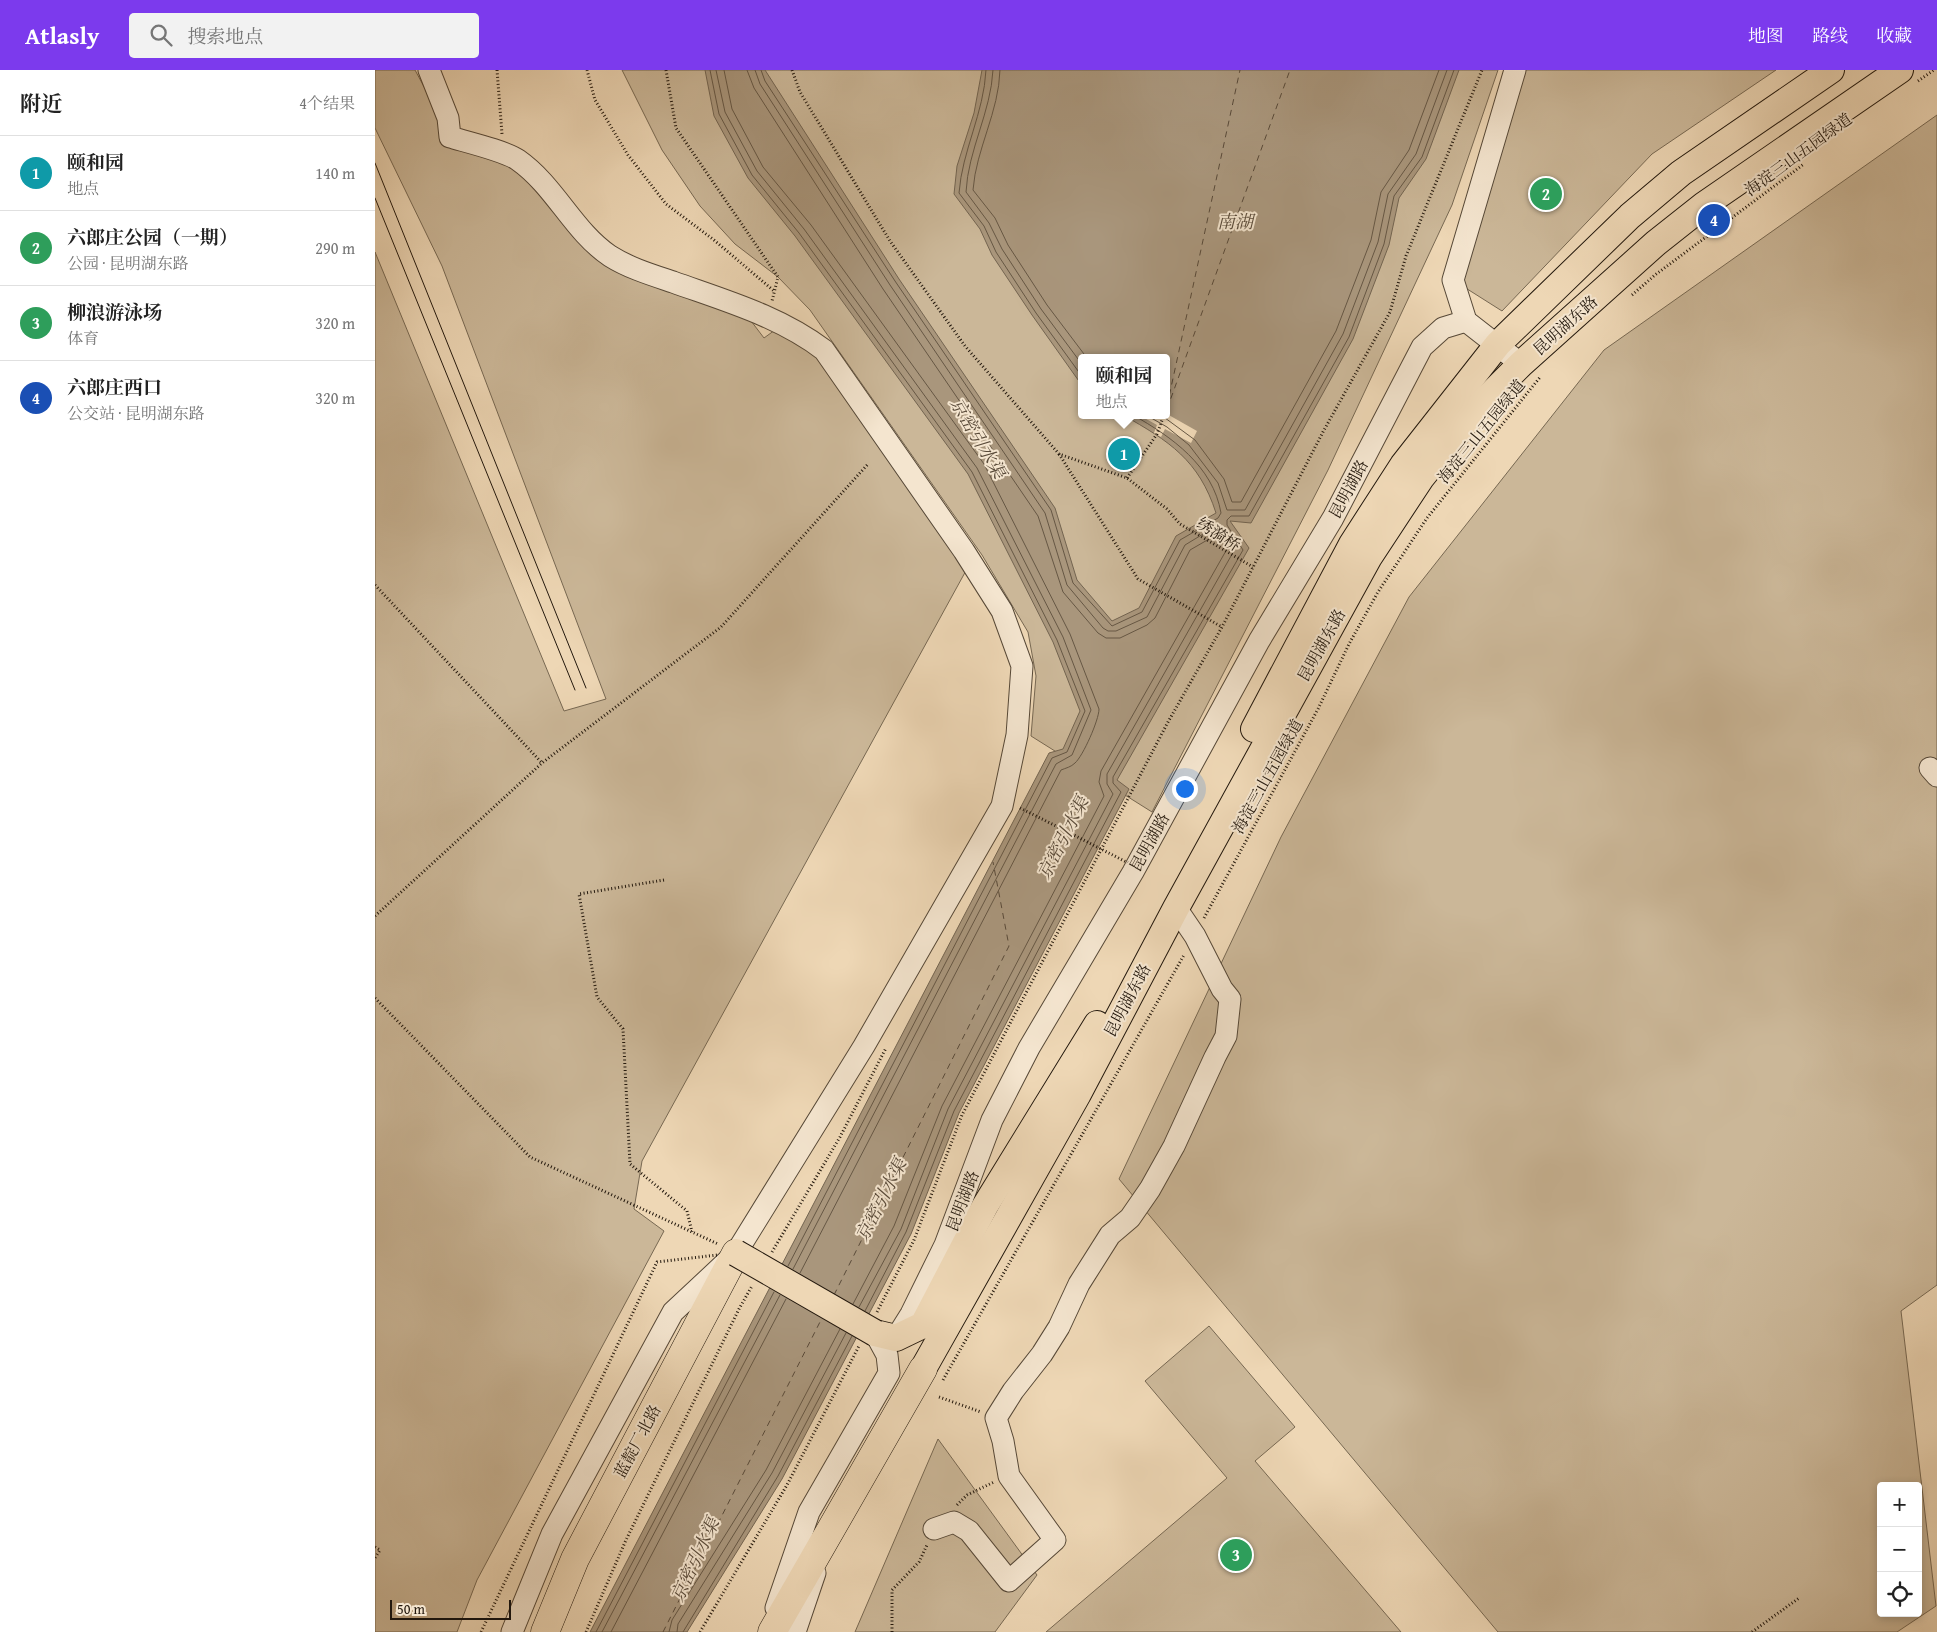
<!DOCTYPE html>
<html lang="zh">
<head>
<meta charset="utf-8">
<style>
  :root { --surface:#fff; --page:#f2f2f2; --text:#222; --muted:#767676; --line:#e0e0e0; --accent:#7c3aed }
  body { margin:0; font-family:"Gentium Book Plus","Noto Serif SC",serif; background:var(--page); color:var(--text) }
  .controls { position:absolute; right:15px; bottom:15px; display:grid; overflow:hidden; border-radius:5px; box-shadow:0 2px 8px #0003 }
  .controls button { width:45px; height:45px; display:grid; place-items:center; padding:0; border:0; border-bottom:1px solid var(--line); background:var(--surface); color:var(--text); font:25px sans-serif }
  .scale { position:absolute; left:15px; bottom:12px; width:121px; box-sizing:border-box; padding-left:5px; border:2px solid #23180d; border-top:0; font-size:14px; line-height:18px; white-space:nowrap; color:#23180d; -webkit-text-stroke:4px #f4e5cf; paint-order:stroke }
  .you { position:absolute; left:809px; top:718px; width:18px; height:18px; margin:-12px; border:4px solid #fff; border-radius:50%; background:#1a73e8; box-shadow:0 0 0 8px #1a73e833 }
  .badge { display:grid; place-items:center; width:32px; height:32px; border-radius:50%; background:var(--accent); color:#fff; font-size:16px; font-weight:700 }
  .pin { position:absolute; translate:-50% -50%; border:2px solid #fff; box-shadow:0 1px 5px #0006 }
  .popup { position:absolute; left:703px; top:284px; width:92px; height:65px; box-sizing:border-box; display:grid; place-content:center; border-radius:5px; background:var(--surface); filter:drop-shadow(0 1px 4px #0005); font-size:16px; white-space:nowrap; color:var(--muted) }
  .popup b { font-size:19px; color:var(--text) }
  .popup::after { content:''; position:absolute; left:50%; top:100%; margin-left:-10px; border:10px solid transparent; border-top-color:var(--surface) }
  .list { margin:0; padding:0; list-style:none }
  h2 { display:flex; justify-content:space-between; align-items:center; height:65px; margin:0; padding:0 20px; font-size:21px }
  h2 small { font-size:16px; font-weight:400; color:var(--muted) }
  .list li { display:grid; grid-template-columns:32px 1fr auto; gap:15px; align-items:center; box-sizing:border-box; height:75px; padding:0 20px; border-top:1px solid var(--line) }
  .list b { display:block; font-size:19px; white-space:nowrap }
  .list p { margin:0; font-size:16px; white-space:nowrap; color:var(--muted) }
  .list em { font-size:16px; font-style:normal; color:var(--muted) }
  .icon { flex:none; width:28px; height:28px; fill:none; stroke:currentColor; stroke-width:2; stroke-linecap:round; stroke-linejoin:round }
  .map { position:relative; flex:none; width:1562px; height:1562px; overflow:hidden }
  header { display:flex; align-items:center; gap:30px; box-sizing:border-box; height:70px; padding:0 25px; background:var(--accent); color:#fff }
  header strong { font-size:24px }
  nav { display:flex; gap:28px; margin-inline-start:auto; font-size:18px }
  .search { width:350px; height:45px; background:var(--page); display:flex; align-items:center; gap:12px; box-sizing:border-box; padding:0 18px; border-radius:5px; color:var(--muted); font-size:19px }
  main { display:flex }
  aside { flex:1; background:var(--surface) }
  .map>svg:first-child { display:block }
  .green { fill:#cbb798; stroke:#776852; fill-rule:evenodd }
  .water { fill:#a9967c; stroke:#736450 }
  .pier { fill:#eed7b5 }
  .lines { fill:none; stroke-linecap:round; stroke-linejoin:round }
  .shore { stroke:#665744; stroke-width:1 }
  .ferry { stroke:#594a39; stroke-width:1; stroke-dasharray:6 5; stroke-linecap:butt }
  .minor-casing { stroke:#564837; stroke-width:23 }
  .major-casing { stroke:#23180d; stroke-width:28 }
  .highway-casing { stroke:#23180d; stroke-width:29 }
  .path { stroke:#23180d; stroke-width:3; stroke-dasharray:1 2.5; stroke-linecap:butt }
  .minor { stroke:#f4e5cf; stroke-width:21 }
  .major { stroke:#eed7b5; stroke-width:26 }
  .highway { stroke:#eed7b5; stroke-width:28 }
  .tram { stroke:#23180d; stroke-width:1 }
  .major-bridge-casing { stroke:#23180d; stroke-width:28; stroke-linecap:butt }
  .path-bridge { stroke:#23180d; stroke-width:3; stroke-dasharray:1 2.5; stroke-linecap:butt }
  .major-bridge { stroke:#eed7b5; stroke-width:26 }
  .labels { text-anchor:middle; stroke-width:4; stroke-linejoin:round; paint-order:stroke }
  .street-label { font-size:16px; fill:#23180d; stroke:#f4e5cf }
  .water-label { font-size:18px; font-style:italic; fill:#594a39; stroke:#f4e5cf }
</style>
</head>
<body>
<header>
<strong>Atlasly</strong>
<div class="search"><svg class="icon" aria-label="search" viewBox="0 0 24 24"><circle cx="10" cy="10" r="6"/><path d="M15 15l6 6"/></svg>搜索地点</div>
<nav><a>地图</a><a>路线</a><a>收藏</a></nav>
</header>
<main>
<aside>
<h2>附近<small>4个结果</small></h2>
<ul class="list">
<li><span class="badge" style="background:#0f9aa8">1</span><div><b>颐和园</b><p>地点</p></div><em>140 m</em></li>
<li><span class="badge" style="background:#2e9e5b">2</span><div><b>六郎庄公园（一期）</b><p>公园 · 昆明湖东路</p></div><em>290 m</em></li>
<li><span class="badge" style="background:#2e9e5b">3</span><div><b>柳浪游泳场</b><p>体育</p></div><em>320 m</em></li>
<li><span class="badge" style="background:#1a4fb4">4</span><div><b>六郎庄西口</b><p>公交站 · 昆明湖东路</p></div><em>320 m</em></li>
</ul>
</aside>
<div class="map">
<svg width="1562" height="1562" viewBox="0 0 1562 1562">
  <rect width="100%" height="100%" fill="#eed7b5"/>
  <filter id="stains"><feTurbulence type="fractalNoise" baseFrequency=".004" numOctaves="4"/><feColorMatrix values="0 0 0 0 .2 0 0 0 0 .09 0 0 0 0 .02 0 0 0 .5 -.17"/></filter>
  <radialGradient id="worn" r=".72"><stop offset=".6" stop-color="#630" stop-opacity="0"/><stop offset="1" stop-color="#630" stop-opacity=".3"/></radialGradient>
  <g class="green">
    <path d="M0 0H40L60 37 69 74 147 99 220 187 370 243 389 268 400 260 449 285 593 497 267 1091 259 1139 289 1161 102 1510 82 1562H0V182L189 641 231 629 67 196 0 58Z"/>
    <path d="M247 0H1123L1077 135 953 400 777 742 656 666 661 606 653 562 607 485 435 240 403 207 360 174 325 136 287 80ZM706 288H792V345H706Z"/>
    <path d="M1140 0H1401L1277 84 1127 241 1078 210Z"/>
    <path d="M1562 45V1215L1526 1241 1561 1536 1522 1562H1123L744 1109 906 767 1034 527 1229 280ZM1506 1416H1543V1543H1506Z"/>
    <path d="M834 1256 920 1357 880 1391 1026 1562H671L852 1408 770 1311Z"/>
    <path d="M563 1369 662 1505 620 1562H480Z"/>
  </g>
  <path class="water" d="M330 0H390L524 209 680 438 702 510 737 551 764 538 801 466 841 443C824 390 794 371 748 345H792V288H706V314L657 245 617 185 605 159 579 124 582 96 599 43 607 0H1084L1051 89 1024 128 1014 175 978 269 876 453 855 451 874 478 742 710 754 719 584 1043 536 1164 407 1409 312 1562H215L674 683 688 679 705 641 678 572 593 404 420 166 373 108 339 46Z"/>
  <path class="pier" d="M792 344 822 361 816 373 790 359 786 367 779 363 782 355 764 345Z"/>
  <g class="lines">
    <g class="shore">
      <path d="M335 0 344 44 377 105 424 163 597 402 682 570 710 641 692 682 677 688 413 1196"/>
      <path d="M341 0 350 42 382 101 429 159 602 398 688 567 716 640 697 685 681 694 418 1199"/>
      <path d="M349 0 357 39 388 97 436 155 609 394 695 564 724 639C724 650 708 686 700 693 696 697 691 698 686 700L425 1203"/>
      <path d="M372 0 379 18 508 219 663 446 688 522 723 563 731 568H745L772 555 780 548 815 480 841 465 852 479 726 701 724 712 729 726 567 1036 519 1156 478 1234"/>
      <path d="M380 0 385 14 515 215 670 443 692 515 728 558 733 561H741L772 547 810 475 843 455 860 479 732 704V714L738 724 573 1039 526 1159 484 1237"/>
      <path d="M386 0 390 11 520 211 676 440 698 513 737 556 767 542 805 470 843 448 846 443C838 396 797 367 758 345"/>
      <path d="M611 0C609 43 587 81 584 123L609 156 621 182 661 243 706 305"/>
      <path d="M618 0C616 42 593 80 591 122L614 153 627 179 666 239 706 293"/>
      <path d="M625 0C624 42 601 79 598 120L620 148 633 175 672 235 712 288"/>
      <path d="M771 345 792 357 814 375 843 413 852 440H870L968 264 1003 172 1013 124 1041 84 1072 0"/>
      <path d="M786 345 820 370 849 409 857 432H866L961 261 996 170 1006 122 1034 80 1064 0"/>
      <path d="M490 1241 531 1162 579 1041 746 722 738 713V707L868 480 852 455V450L856 446H874L974 267 1009 174 1019 126 1047 87 1079 0"/>
      <path d="M221 1562 399 1222"/>
      <path d="M227 1562 405 1225"/>
      <path d="M236 1562 411 1229"/>
      <path d="M294 1562 297 1550 391 1400 465 1259"/>
      <path d="M302 1562 303 1554 397 1403 471 1263"/>
      <path d="M308 1562 403 1406 477 1266"/>
    </g>
    <g class="ferry">
      <path d="M792 336 865 0"/>
      <path d="M792 339 915 0"/>
      <path d="M459 1225 634 876 618 792"/>
      <path d="M288 1562 447 1248"/>
    </g>
    <g class="minor-casing">
      <g id="minor">
        <path d="M54 0 73 48 75 67C92 72 130 81 143 90 180 116 198 161 235 186 254 198 277 205 298 212 351 231 404 246 449 280L589 481 627 541 647 596 642 665 627 736 489 976 361 1183 298 1242 177 1464 137 1562"/>
        <path d="M1140 0 1078 210 1091 251 1146 294"/>
        <path d="M1555 698 1562 706"/>
        <path d="M521 1268 536 1244 570 1175 617 1050 654 978 758 802 884 571 958 448 1047 277 1068 258 1091 251"/>
        <path d="M559 1459 579 1452 594 1461 634 1511 680 1470 634 1406 628 1371 621 1348 638 1321 667 1284 684 1257 704 1214 735 1165 755 1148 775 1119 799 1076 840 987 851 966 855 929 847 919 820 866 801 838"/>
        <path d="M401 1538 434 1442 514 1303 512 1285 500 1263"/>
        <path d="M420 1562 440 1503"/>
      </g>
    </g>
    <g class="major-casing">
      <g id="major">
        <path d="M879 659 977 474 1028 395 1123 274 1255 146 1306 103 1456 0"/>
        <path d="M500 1263 521 1268 548 1255 610 1136 722 954"/>
        <path d="M548 1299 703 1024 801 838 994 487 1046 408 1105 335 1146 294 1281 173 1329 135 1525 0"/>
      </g>
    </g>
    <g class="highway-casing">
      <g id="highway">
        <path d="M170 1562 200 1489 361 1183"/>
        <path d="M397 1562 548 1299"/>
      </g>
    </g>
    <g class="path">
      <path d="M122 0 127 64"/>
      <path d="M212 0 220 30 253 85 291 134 339 170 399 221"/>
      <path d="M291 0 301 58 403 207 397 231"/>
      <path d="M417 0 425 22 515 171 590 276 684 384 752 408 792 439 805 454 878 497"/>
      <path d="M1543 11 1559 0"/>
      <path d="M1257 225 1280 205 1429 94"/>
      <path d="M684 384 763 509 847 557"/>
      <path d="M752 408 782 364 789 345"/>
      <path d="M0 515 167 693"/>
      <path d="M645 738 687 759"/>
      <path d="M289 810 204 824 222 927 248 959 255 1094 312 1141 317 1162"/>
      <path d="M0 846 167 693 346 557 493 394"/>
      <path d="M829 848 943 639 974 574 1003 522 1052 448 1166 306"/>
      <path d="M0 928 155 1087 343 1174"/>
      <path d="M397 1182 465 1067 511 978"/>
      <path d="M502 1242 539 1170 587 1045 793 652 847 557 949 360 1015 242 1031 186 1107 0"/>
      <path d="M568 1310 809 885"/>
      <path d="M564 1327 606 1342"/>
      <path d="M582 1435 592 1425 619 1412"/>
      <path d="M0 1477 5 1480 0 1488"/>
      <path d="M211 1562 251 1470 364 1239 377 1216"/>
      <path d="M325 1562 412 1415 484 1276"/>
      <path d="M517 1562V1520L544 1492 552 1475"/>
      <path d="M1377 1562 1424 1528"/>
    </g>
    <use href="#minor" class="minor"/>
    <use href="#major" class="major"/>
    <use href="#highway" class="highway"/>
    <g class="tram">
      <path d="M0 93 211 618"/>
      <path d="M0 128 200 620"/>
    </g>
    <g class="major-bridge-casing">
      <path id="major-bridge" d="M361 1183 500 1263"/>
    </g>
    <g class="path-bridge">
      <path d="M687 759 761 797"/>
      <path d="M106 1562 282 1192 342 1185"/>
    </g>
    <use href="#major-bridge" class="major-bridge"/>
  </g>
  <g class="labels">
    <g class="street-label">
      <text transform="translate(1423 84) rotate(-36)" y="6">海淀三山五园绿道</text>
      <text transform="translate(1190 255) rotate(-42)" y="6">昆明湖东路</text>
      <text transform="translate(1106 361) rotate(-51)" y="6">海淀三山五园绿道</text>
      <text transform="translate(973 419) rotate(-62)" y="6">昆明湖路</text>
      <text transform="translate(844 464) rotate(32)" y="6">绣漪桥</text>
      <text transform="translate(946 575) rotate(-61)" y="6">昆明湖东路</text>
      <text transform="translate(892 706) rotate(-61)" y="6">海淀三山五园绿道</text>
      <text transform="translate(774 772) rotate(-61)" y="6">昆明湖路</text>
      <text transform="translate(752 930) rotate(-62)" y="6">昆明湖东路</text>
      <text transform="translate(587 1131) rotate(-69)" y="6">昆明湖路</text>
      <text transform="translate(262 1371) rotate(-62)" y="6">蓝靛厂北路</text>
    </g>
    <g class="water-label">
      <text x="860" y="158">南湖</text>
      <text transform="translate(603 368) rotate(59)" y="6">京密引水渠</text>
      <text transform="translate(688 768) rotate(-63)" y="6">京密引水渠</text>
      <text transform="translate(506 1130) rotate(-63)" y="6">京密引水渠</text>
      <text transform="translate(320 1490) rotate(-65)" y="6">京密引水渠</text>
    </g>
  </g>
  <rect width="100%" height="100%" filter="url(#stains)"/>
  <rect width="100%" height="100%" fill="url(#worn)"/>
</svg>
<div class="controls">
<button>+</button>
<button>−</button>
<button><svg class="icon" aria-label="locate" viewBox="0 0 24 24"><circle cx="12" cy="12" r="6"/><path d="M12 2v4M12 18v4M2 12h4M18 12h4"/></svg></button>
</div>
<div class="scale">50 m</div>
<div class="you"></div>
<div class="pin badge" style="left:749px;top:384px;background:#0f9aa8">1</div>
<div class="popup"><b>颐和园</b>地点</div>
<div class="pin badge" style="left:1171px;top:124px;background:#2e9e5b">2</div>
<div class="pin badge" style="left:861px;top:1485px;background:#2e9e5b">3</div>
<div class="pin badge" style="left:1339px;top:150px;background:#1a4fb4">4</div>
</div>
</main>
</body>
</html>
